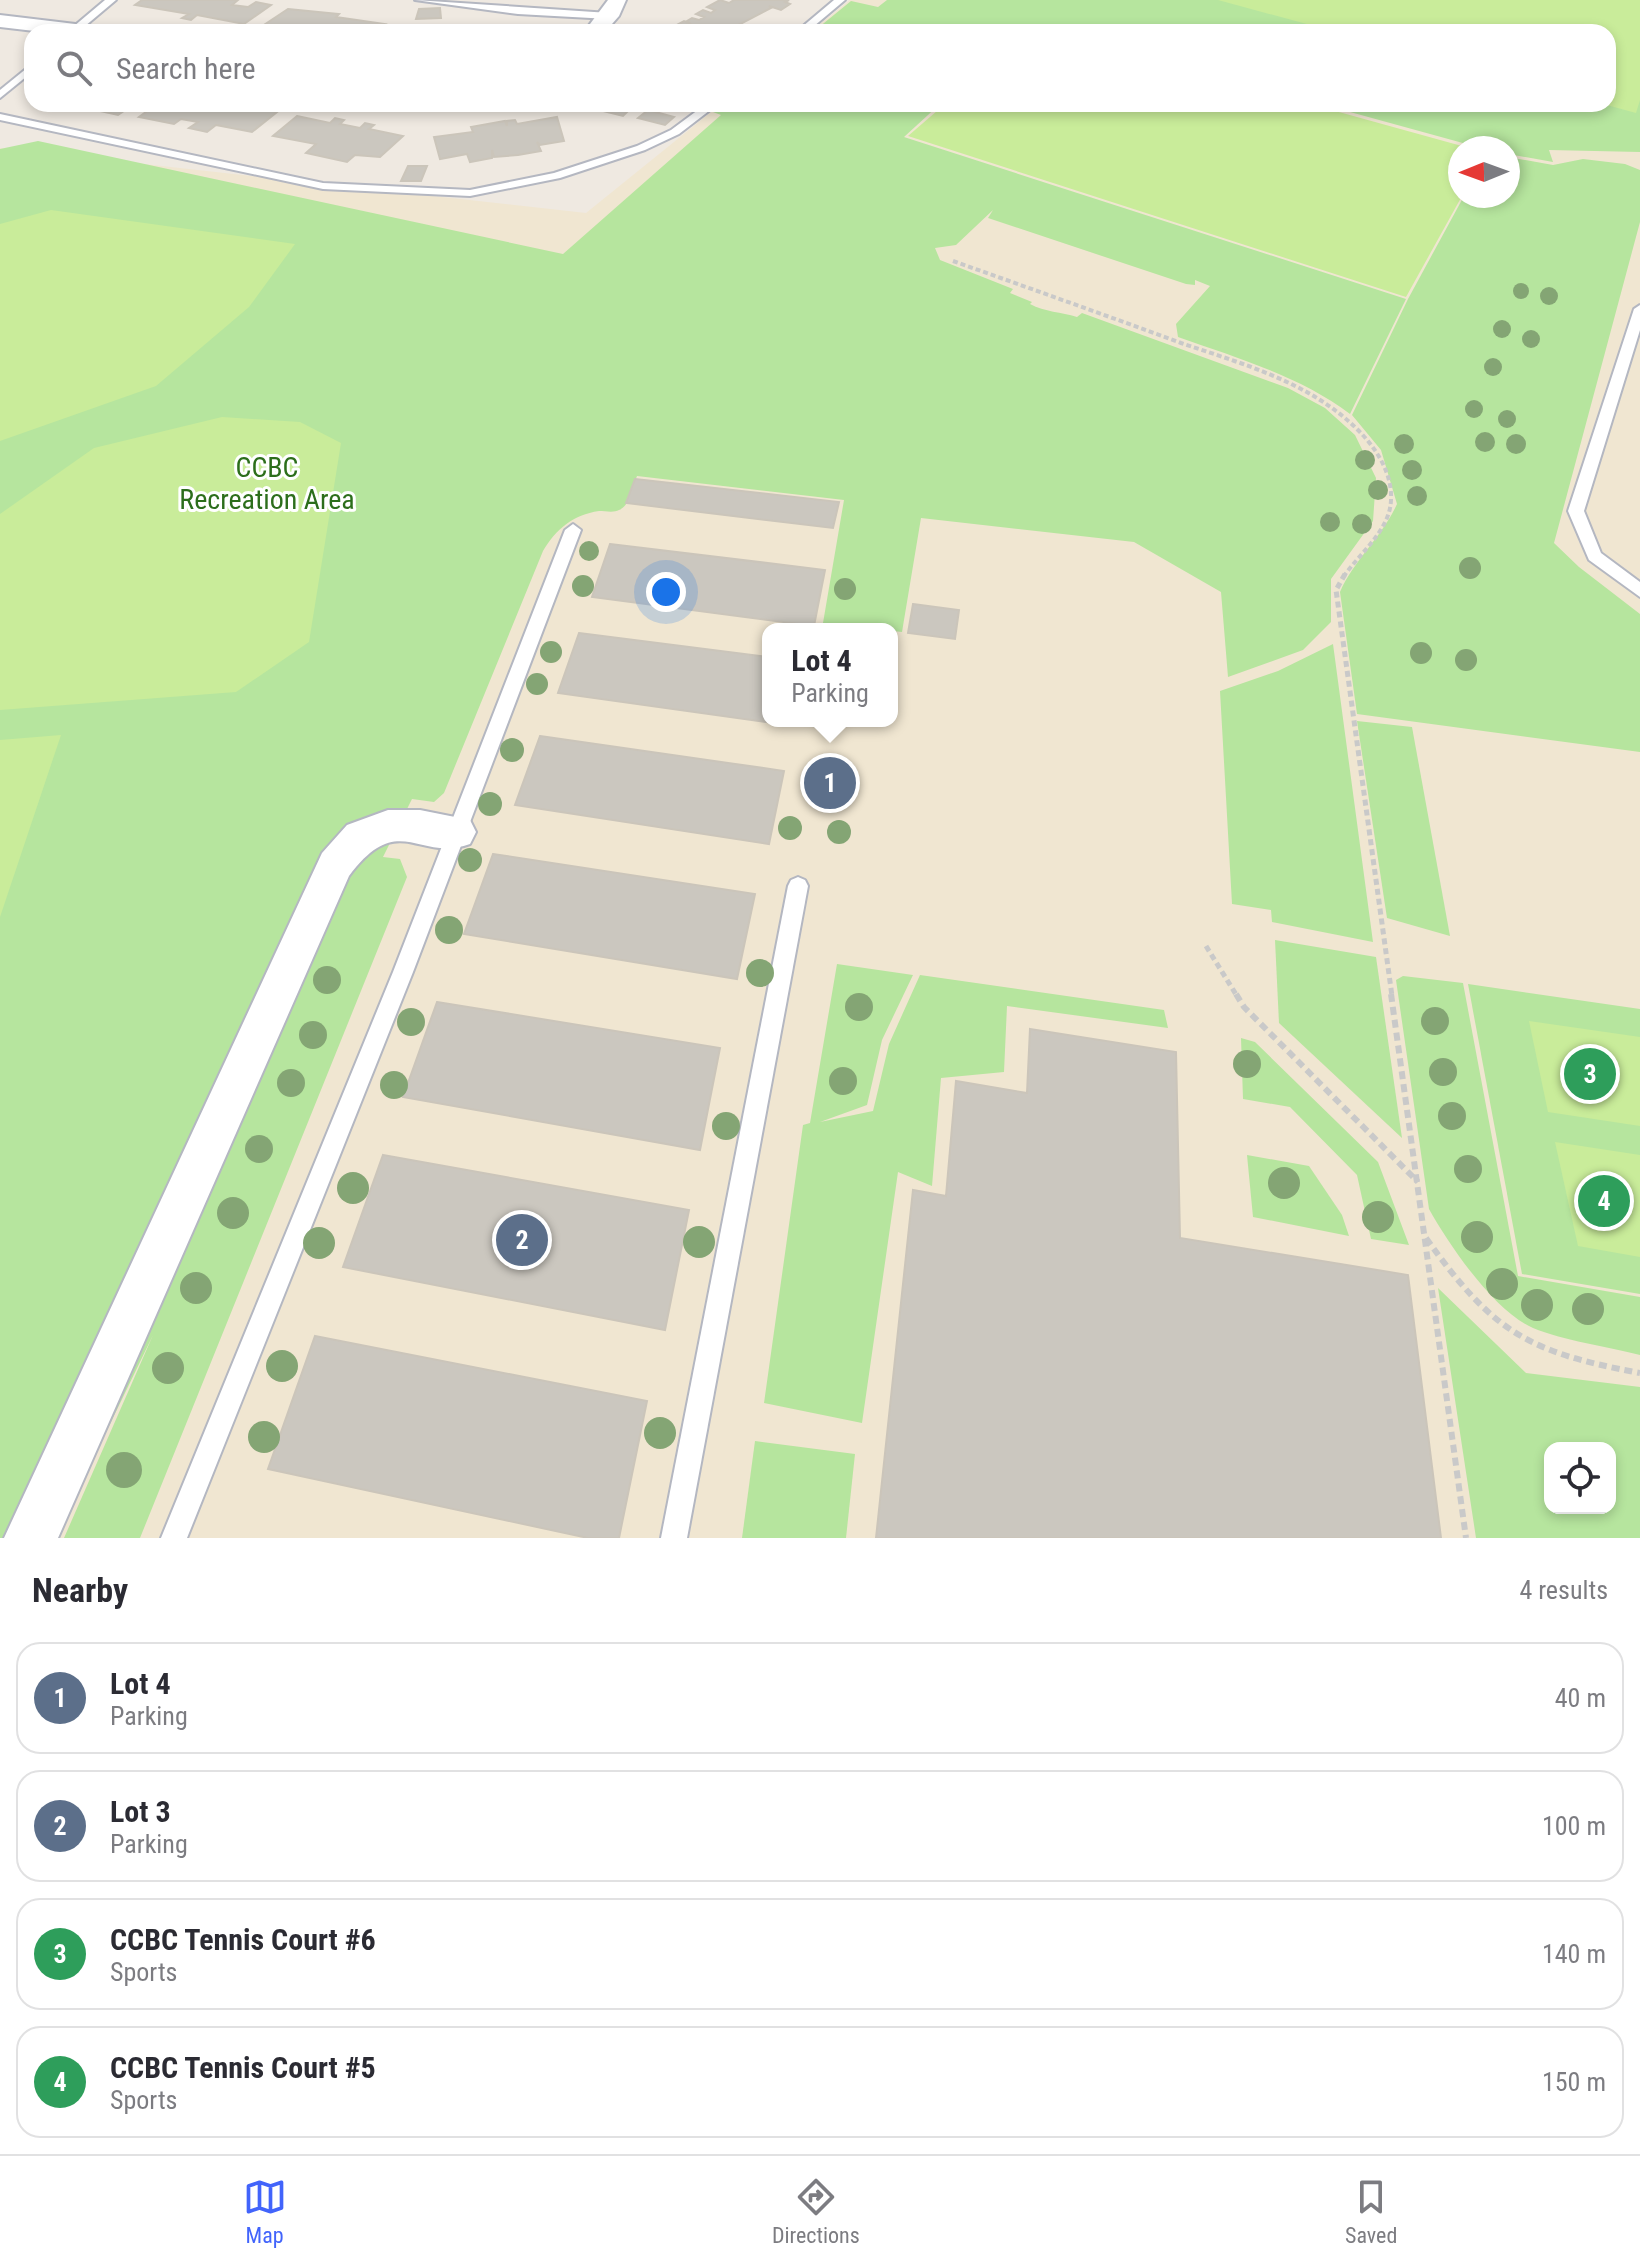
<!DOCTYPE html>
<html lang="en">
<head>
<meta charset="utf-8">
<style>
  :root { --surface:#fff; --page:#f2f2f3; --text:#2b2b33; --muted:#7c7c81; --line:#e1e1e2; --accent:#4264fb }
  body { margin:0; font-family:"Roboto Condensed",sans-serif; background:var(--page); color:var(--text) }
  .controls { position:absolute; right:24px; bottom:24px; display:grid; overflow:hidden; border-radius:16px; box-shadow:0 4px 12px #0003 }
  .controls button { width:72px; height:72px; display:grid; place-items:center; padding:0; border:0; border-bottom:2px solid var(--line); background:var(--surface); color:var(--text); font:40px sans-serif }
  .compass { position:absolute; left:1448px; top:136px; width:72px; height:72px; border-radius:50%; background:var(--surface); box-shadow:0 4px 12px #0003; rotate:269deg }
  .you { position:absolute; left:666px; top:592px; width:28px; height:28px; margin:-20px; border:6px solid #fff; border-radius:50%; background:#1a73e8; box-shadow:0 0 0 12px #1a73e833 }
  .badge { display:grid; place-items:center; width:52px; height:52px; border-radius:50%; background:var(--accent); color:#fff; font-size:26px; font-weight:700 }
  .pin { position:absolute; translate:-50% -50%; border:4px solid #fff; box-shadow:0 2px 8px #0006 }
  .popup { position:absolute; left:762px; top:623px; width:136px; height:104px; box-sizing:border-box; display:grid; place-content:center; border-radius:16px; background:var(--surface); filter:drop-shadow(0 2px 6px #0005); font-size:26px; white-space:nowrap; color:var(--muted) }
  .popup b { font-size:30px; color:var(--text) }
  .popup::after { content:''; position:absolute; left:50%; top:100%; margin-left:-16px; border:16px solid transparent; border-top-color:var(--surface) }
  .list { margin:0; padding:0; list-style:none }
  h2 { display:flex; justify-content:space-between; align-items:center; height:104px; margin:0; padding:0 32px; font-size:34px }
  h2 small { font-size:26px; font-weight:400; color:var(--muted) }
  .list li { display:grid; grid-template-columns:52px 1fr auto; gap:24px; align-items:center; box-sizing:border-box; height:112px; margin:0 16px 16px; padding:0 16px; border:2px solid var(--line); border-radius:24px }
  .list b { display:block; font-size:30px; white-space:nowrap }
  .list p { margin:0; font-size:26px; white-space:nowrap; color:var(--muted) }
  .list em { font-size:26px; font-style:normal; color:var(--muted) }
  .icon { flex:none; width:44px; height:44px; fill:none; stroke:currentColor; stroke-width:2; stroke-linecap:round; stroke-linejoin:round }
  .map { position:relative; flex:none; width:1640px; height:1538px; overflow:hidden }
  .search { position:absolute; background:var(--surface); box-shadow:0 4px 12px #0003; left:24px; right:24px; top:24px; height:88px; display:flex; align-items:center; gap:20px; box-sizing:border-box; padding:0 28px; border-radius:24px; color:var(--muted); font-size:30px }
  .sheet { height:616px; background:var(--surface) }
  nav { display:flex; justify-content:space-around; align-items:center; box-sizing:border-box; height:112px; border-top:2px solid var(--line); background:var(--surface); font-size:22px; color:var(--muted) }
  nav a { display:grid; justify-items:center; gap:4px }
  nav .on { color:var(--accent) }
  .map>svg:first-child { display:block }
  .education { fill:#f0e6d1; fill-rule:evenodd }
  .green { fill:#b6e59e; fill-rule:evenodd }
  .pitch { fill:#c9ec9a }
  .building { fill:#cbc7bf; stroke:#cbc5ba; stroke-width:2 }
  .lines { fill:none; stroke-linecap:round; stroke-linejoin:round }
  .lane-casing { stroke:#b4b7c1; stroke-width:4 }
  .street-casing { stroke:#b4b7c1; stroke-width:4 }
  .path-far2 { stroke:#c9c9c9; stroke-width:4; stroke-dasharray:5 3; stroke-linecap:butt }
  .path-far1 { stroke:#c9c9c9; stroke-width:5; stroke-dasharray:6 4; stroke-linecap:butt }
  .path { stroke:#c9c9c9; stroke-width:6; stroke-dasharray:8 5; stroke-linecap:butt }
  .lane { fill:#fff; fill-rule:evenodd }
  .street { fill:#fff; fill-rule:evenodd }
  .tree { fill:#84a574 }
  .labels { text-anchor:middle; stroke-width:6; stroke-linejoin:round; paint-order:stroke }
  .park-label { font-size:28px; fill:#2c6e1b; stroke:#fff }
</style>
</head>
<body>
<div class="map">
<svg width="1640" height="1538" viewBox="0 0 1640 1538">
  <rect width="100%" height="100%" fill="#efe9e1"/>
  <path class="education" d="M850 0H1640V1538H0V148L586 213 721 104H1608V32H810ZM1460 148H1508V196H1460ZM768 629H892V721H768ZM1550 1448H1610V1508H1550Z"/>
  <g class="green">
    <path d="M887 0H1640V152L1549 150 1553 162 1508 154V148H1481L1321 104H1608V32H1059L1030 24 1020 32H813L851 1 878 7Z"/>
    <path d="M724 104H940L904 137 1406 299 1350 414C1300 376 1237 358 1178 337L1176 324 1210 286 1195 280V285L1186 284 988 218 993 210 956 245 935 248 940 260 1013 289 1010 293 1032 302 1030 304C1045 312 1061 312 1077 317L1082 313 1288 388 1325 408 1355 435 1376 478 1373 521 1331 579V622L1303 650 1228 677 1221 592 1134 542 921 518 902 632 823 623 844 500 637 476C633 486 630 506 619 510 614 513 605 511 599 511 573 515 556 529 543 551L444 793 434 802 412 799 383 857 400 859 407 877 140 1538H64L153 1335 55 1538H0V149L38 141 563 254 721 115 713 112Z"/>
    <path d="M1508 157 1553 165 1583 159 1625 164 1640 170V222L1554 543 1579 567 1640 614V752L1357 714 1340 592C1354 560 1382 537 1397 504L1381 450 1352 415 1408 299 1464 196H1508Z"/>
    <path d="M1333 644 1373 942 1272 922 1271 910 1232 904 1220 691 1278 671Z"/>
    <path d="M1357 721 1412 727 1450 936 1387 918Z"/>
    <path d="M1275 940 1376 957 1402 1138 1279 1023Z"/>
    <path d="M837 964 913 975 882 1040 867 1105 820 1122 873 1111 889 1044 920 975 1164 1010 1168 1028 1007 1006 1004 1072 941 1078 932 1186 898 1172 862 1423 764 1403 803 1125 810 1123Z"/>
    <path d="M1403 976 1463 983 1518 1276 1640 1297V1355C1608 1347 1562 1340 1533 1328 1494 1311 1449 1245 1429 1209L1396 980Z"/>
    <path d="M1468 984 1640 1009V1294L1522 1274Z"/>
    <path d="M1241 1038 1255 1042 1378 1162 1409 1245 1371 1239 1357 1175 1290 1107 1243 1099Z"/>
    <path d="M1247 1155 1309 1166 1342 1215 1349 1236 1253 1217Z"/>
    <path d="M1438 1288 1526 1373 1640 1387V1538H1476ZM1550 1448H1610V1508H1550Z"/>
    <path d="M755 1441 855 1454 846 1538H742Z"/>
  </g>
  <g class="pitch">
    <path d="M1218 0H1640V100L1636 113 1603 104H1608V32H1336Z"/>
    <path d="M945 104H1310L1469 148H1460L1462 196 1406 297 908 136Z"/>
    <path d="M51 210 295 244 249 307 156 386 0 441V224Z"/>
    <path d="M222 417 300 422 341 443 309 642 236 692 0 710V514L94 448Z"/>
    <path d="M61 735 0 917V740Z"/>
    <path d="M1529 1021 1640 1037V1126L1548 1112Z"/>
    <path d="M1555 1142 1640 1155V1257L1578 1246Z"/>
  </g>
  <g class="building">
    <path d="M142 0H238L232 5 248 7 256 2 271 5 244 24 197 15 191 20 182 18 189 14 135 5Z"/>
    <path d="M720 0 729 3 734 0H789L785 2 790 4 781 10 769 6 771 8 725 32H678L671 28 684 21 691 24 687 21 692 18 699 20 704 17 696 14 703 10 711 13 715 10 707 7Z"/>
    <path d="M440 8 441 18 416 19 419 9Z"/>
    <path d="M288 9 339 14 336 17 385 24 377 29 395 30 278 32 280 30 261 27Z"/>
    <path d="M81 104H134L118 115 77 106Z"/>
    <path d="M157 104H236L277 112 252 132 216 125 207 132 189 128 198 122 181 119 174 124 139 117Z"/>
    <path d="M591 104H645H637L642 106 636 111 630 109 623 116 587 107Z"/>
    <path d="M648 110 674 117 665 125 638 118Z"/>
    <path d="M297 116 330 123 335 118 344 120 340 124 360 128 365 123 374 125 369 129 403 136 380 157 355 155 347 162 306 153 316 144 273 136Z"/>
    <path d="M557 117 564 141 540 145 537 142 541 151 518 155 494 157 492 150V158L470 162 467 154 440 159 434 137 473 132 471 127 505 121 507 126V121L515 120 517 124Z"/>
    <path d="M408 166H427L421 181H401Z"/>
    <path d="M635 479 839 502 833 528 626 503Z"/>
    <path d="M610 544 825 570 814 626 592 597Z"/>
    <path d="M913 604 959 610 955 639 908 633Z"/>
    <path d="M579 633 768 657V721H796L795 726 558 693Z"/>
    <path d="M540 736 784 771 769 844 515 805Z"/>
    <path d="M493 854 755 894 737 979 464 934Z"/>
    <path d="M437 1002 720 1048 700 1150 403 1097Z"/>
    <path d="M1030 1029 1176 1052 1180 1238 1408 1275 1441 1538H876L913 1190 946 1196 956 1081 1027 1093Z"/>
    <path d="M383 1155 689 1210 665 1330 343 1267Z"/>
    <path d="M315 1336 647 1401 619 1538H588L268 1469Z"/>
  </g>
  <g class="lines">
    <g class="lane-casing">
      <g id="lane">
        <path d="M105 0H116L78 32H67Z"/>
        <path d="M415 0 609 13 614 16 609 19 518 14Z"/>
        <path d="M834 0H845L807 32H796Z"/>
        <path d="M32 64V72L0 98V90Z"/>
        <path d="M706 104H718L679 134 645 150 560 178 470 196 323 189 0 120V114L323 183 470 190 554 173 637 146 671 130Z"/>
        <path d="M1640 305V330L1584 511 1601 553 1640 582V597L1589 560 1568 511 1634 309Z"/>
        <path d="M573 524 581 530 413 972 187 1538H161L393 972 565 530Z"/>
        <path d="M798 877 805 880 808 886 687 1538H661L788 886 791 880Z"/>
      </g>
    </g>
    <g class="street-casing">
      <g id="street">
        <path d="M608 0H626L619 16 605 32H584Z"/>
        <path d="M0 15 92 26 102 32H43L0 27Z"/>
        <path d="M388 810H420L470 820 476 832 470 844C418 863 399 809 349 876L58 1538H4L322 853 347 825Z"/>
      </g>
    </g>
    <path class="path-far2" d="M953 261C1029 288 1105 315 1181 343 1234 361 1291 377 1336 411 1363 431 1393 464 1391 500 1390 530 1360 553 1344 576"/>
    <g class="path-far1">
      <path d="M1345 574 1336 590 1392 996"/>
      <path d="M1206 946 1237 996"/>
    </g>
    <g class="path">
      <path d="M1236 994 1244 1007 1418 1182"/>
      <path d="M1391 994 1466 1538"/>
      <path d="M1426 1238C1493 1332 1527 1352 1640 1373"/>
    </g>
    <use href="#lane" class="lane"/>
    <use href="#street" class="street"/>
  </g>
  <g class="tree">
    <circle cx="1521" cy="291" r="8"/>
    <circle cx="1549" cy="296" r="9"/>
    <circle cx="1502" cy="329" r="9"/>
    <circle cx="1531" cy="339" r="9"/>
    <circle cx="1493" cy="367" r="9"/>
    <circle cx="1474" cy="409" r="9"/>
    <circle cx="1507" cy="419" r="9"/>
    <circle cx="1485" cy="442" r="10"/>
    <circle cx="1404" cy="444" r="10"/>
    <circle cx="1516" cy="444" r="10"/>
    <circle cx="1365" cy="460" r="10"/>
    <circle cx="1412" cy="470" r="10"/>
    <circle cx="1378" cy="490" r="10"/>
    <circle cx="1417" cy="496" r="10"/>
    <circle cx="1330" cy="522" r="10"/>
    <circle cx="1362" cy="524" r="10"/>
    <circle cx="589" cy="551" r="10"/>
    <circle cx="1470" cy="568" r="11"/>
    <circle cx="583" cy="586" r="11"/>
    <circle cx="845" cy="589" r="11"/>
    <circle cx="551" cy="652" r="11"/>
    <circle cx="1421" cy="653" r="11"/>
    <circle cx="1466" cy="660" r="11"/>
    <circle cx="537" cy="684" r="11"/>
    <circle cx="512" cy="750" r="12"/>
    <circle cx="490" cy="804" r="12"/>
    <circle cx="790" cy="828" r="12"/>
    <circle cx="839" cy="832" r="12"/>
    <circle cx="470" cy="860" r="12"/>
    <circle cx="449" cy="930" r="14"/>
    <circle cx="760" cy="973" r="14"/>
    <circle cx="327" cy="980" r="14"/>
    <circle cx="859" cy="1007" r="14"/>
    <circle cx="1435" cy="1021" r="14"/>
    <circle cx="411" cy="1022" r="14"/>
    <circle cx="313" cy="1035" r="14"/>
    <circle cx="1247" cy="1064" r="14"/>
    <circle cx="1443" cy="1072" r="14"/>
    <circle cx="843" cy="1081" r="14"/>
    <circle cx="291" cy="1083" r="14"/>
    <circle cx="394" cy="1085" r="14"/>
    <circle cx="1452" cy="1116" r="14"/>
    <circle cx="726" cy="1126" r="14"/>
    <circle cx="259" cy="1149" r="14"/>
    <circle cx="1468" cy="1169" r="14"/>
    <circle cx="1284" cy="1183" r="16"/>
    <circle cx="353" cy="1188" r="16"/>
    <circle cx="233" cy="1213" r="16"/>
    <circle cx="1378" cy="1217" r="16"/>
    <circle cx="1477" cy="1237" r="16"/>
    <circle cx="699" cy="1242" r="16"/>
    <circle cx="319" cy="1243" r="16"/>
    <circle cx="1502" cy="1284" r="16"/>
    <circle cx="196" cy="1288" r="16"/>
    <circle cx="1537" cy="1305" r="16"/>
    <circle cx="1588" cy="1309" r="16"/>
    <circle cx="282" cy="1366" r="16"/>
    <circle cx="168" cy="1368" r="16"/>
    <circle cx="660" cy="1433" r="16"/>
    <circle cx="264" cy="1437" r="16"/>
    <circle cx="124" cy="1470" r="18"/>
  </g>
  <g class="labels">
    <g class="park-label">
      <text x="267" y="477">CCBC<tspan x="267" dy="32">Recreation Area</tspan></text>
    </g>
  </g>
</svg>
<div class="controls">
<button><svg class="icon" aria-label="locate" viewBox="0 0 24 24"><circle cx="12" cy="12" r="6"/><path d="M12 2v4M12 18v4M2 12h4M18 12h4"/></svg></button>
</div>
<svg class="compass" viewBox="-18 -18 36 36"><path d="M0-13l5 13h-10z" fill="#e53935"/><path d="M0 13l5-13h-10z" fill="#7c7c81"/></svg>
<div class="you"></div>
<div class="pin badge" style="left:830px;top:783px;background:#5c6f8a">1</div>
<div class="popup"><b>Lot 4</b>Parking</div>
<div class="pin badge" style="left:522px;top:1240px;background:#5c6f8a">2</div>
<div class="pin badge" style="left:1590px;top:1074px;background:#2e9e5b">3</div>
<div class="pin badge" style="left:1604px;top:1201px;background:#2e9e5b">4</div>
<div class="search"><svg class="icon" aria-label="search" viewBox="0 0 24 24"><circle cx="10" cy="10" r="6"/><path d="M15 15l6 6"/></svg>Search here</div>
</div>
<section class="sheet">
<h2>Nearby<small>4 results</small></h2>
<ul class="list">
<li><span class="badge" style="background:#5c6f8a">1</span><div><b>Lot 4</b><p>Parking</p></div><em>40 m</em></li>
<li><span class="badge" style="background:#5c6f8a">2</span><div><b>Lot 3</b><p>Parking</p></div><em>100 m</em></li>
<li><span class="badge" style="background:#2e9e5b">3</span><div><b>CCBC Tennis Court #6</b><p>Sports</p></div><em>140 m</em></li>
<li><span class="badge" style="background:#2e9e5b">4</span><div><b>CCBC Tennis Court #5</b><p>Sports</p></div><em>150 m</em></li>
</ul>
</section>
<nav>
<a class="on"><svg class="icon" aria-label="map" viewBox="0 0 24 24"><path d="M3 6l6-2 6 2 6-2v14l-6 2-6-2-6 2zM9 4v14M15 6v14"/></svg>Map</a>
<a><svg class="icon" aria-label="directions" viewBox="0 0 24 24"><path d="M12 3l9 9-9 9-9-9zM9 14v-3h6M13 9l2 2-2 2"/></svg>Directions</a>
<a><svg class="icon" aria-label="saved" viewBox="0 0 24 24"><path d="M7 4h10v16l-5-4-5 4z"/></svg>Saved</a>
</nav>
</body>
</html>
